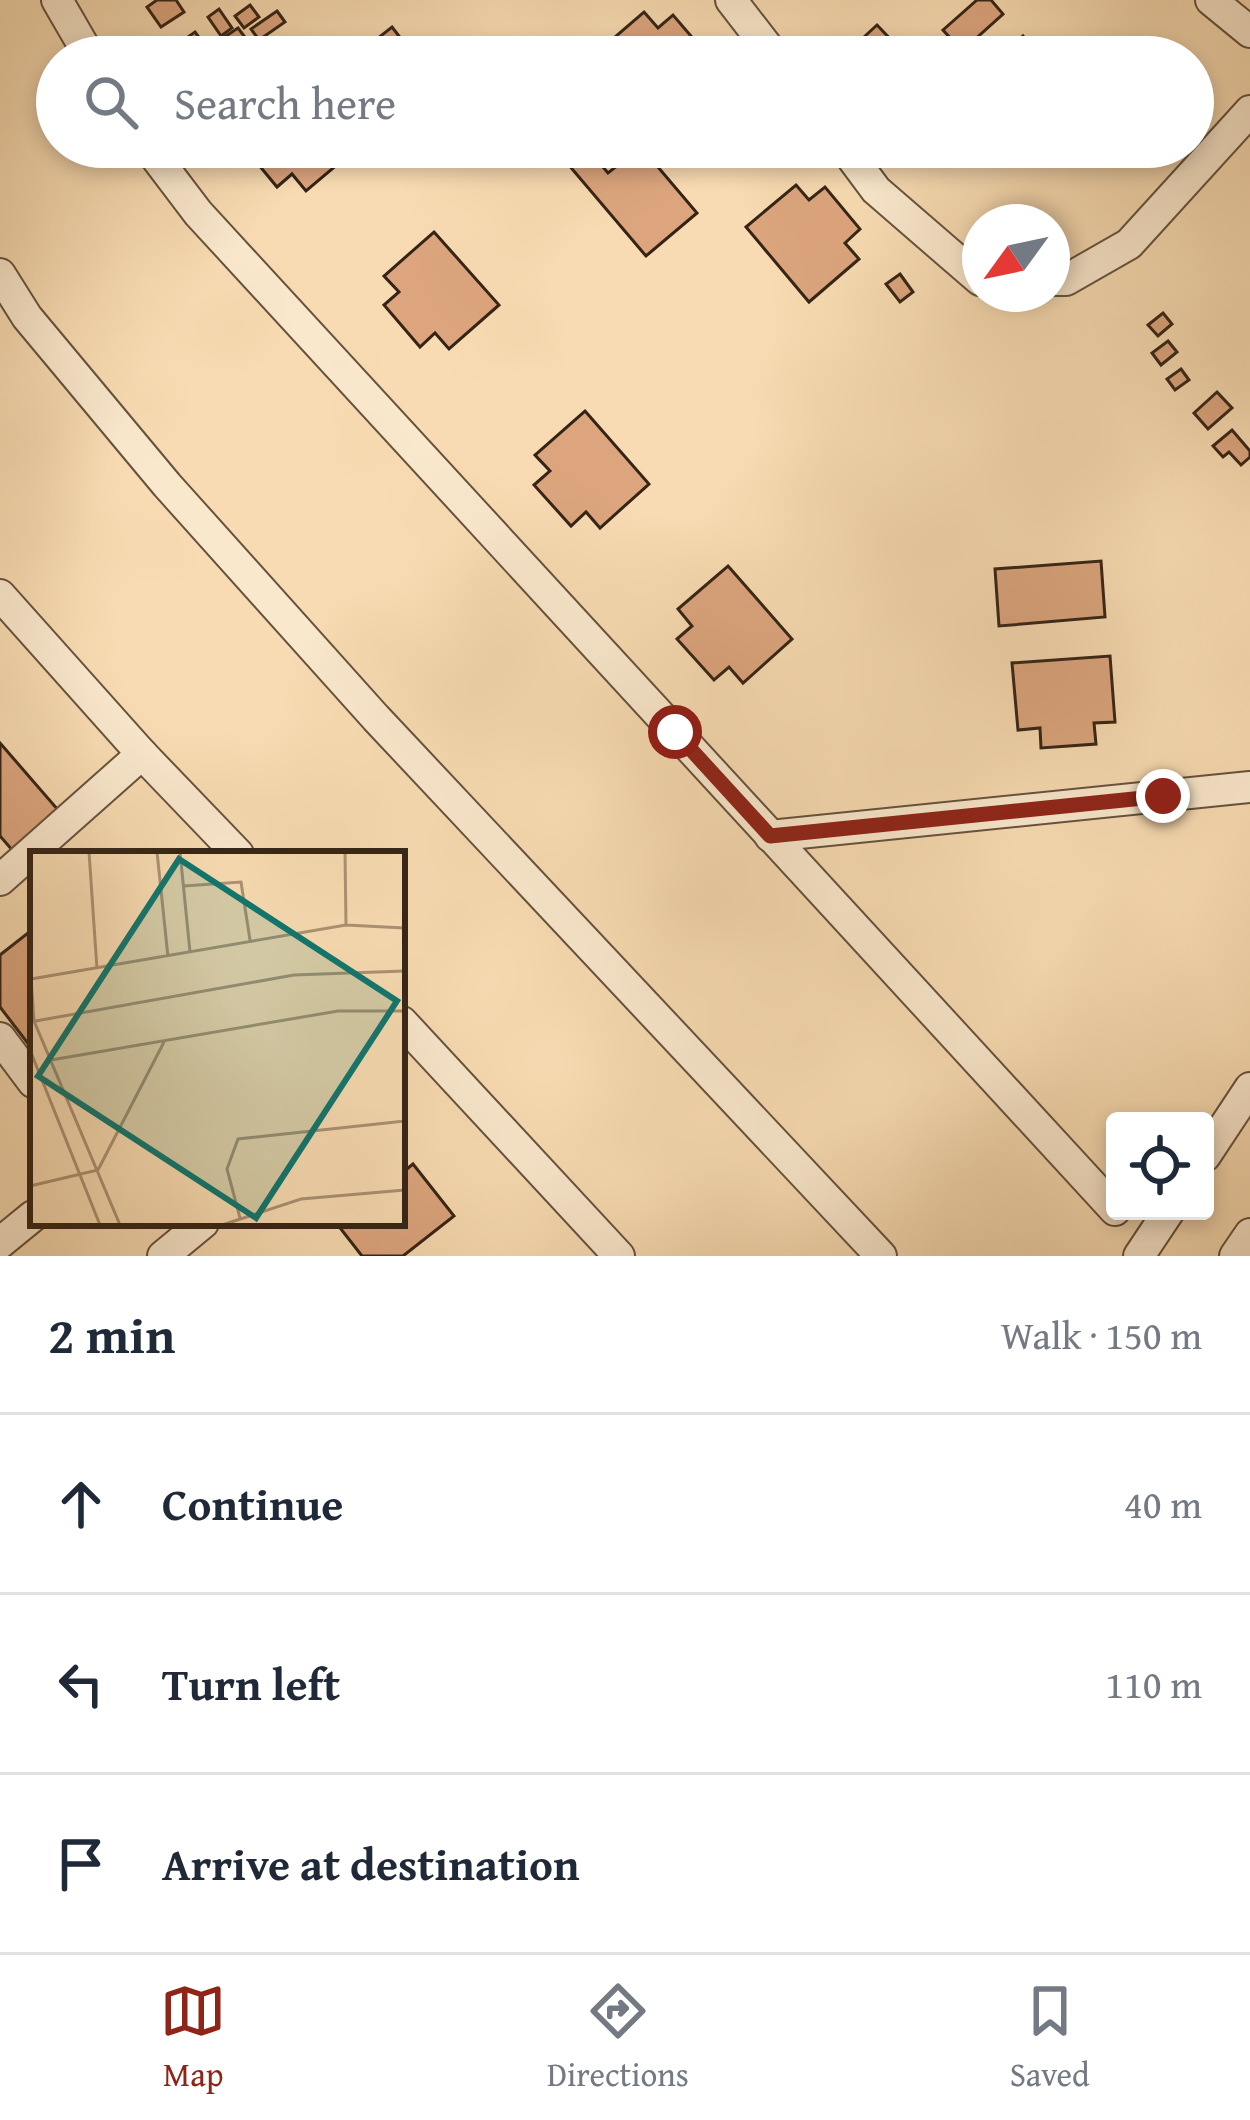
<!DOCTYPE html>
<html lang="en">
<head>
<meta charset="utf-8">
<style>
  :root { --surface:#fff; --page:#f6f6f7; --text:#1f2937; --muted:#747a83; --line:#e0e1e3; --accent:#8f2418 }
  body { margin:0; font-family:"Gentium Book Plus",serif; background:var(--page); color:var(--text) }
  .controls { position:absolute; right:36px; bottom:36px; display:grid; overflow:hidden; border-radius:12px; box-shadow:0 6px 18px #0003 }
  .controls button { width:108px; height:108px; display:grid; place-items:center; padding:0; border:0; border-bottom:3px solid var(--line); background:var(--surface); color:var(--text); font:60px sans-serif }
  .compass { position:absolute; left:962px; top:204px; width:108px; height:108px; border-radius:50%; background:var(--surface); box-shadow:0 6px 18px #0003; rotate:237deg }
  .stop { position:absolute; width:36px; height:36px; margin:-27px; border:9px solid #8f2418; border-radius:50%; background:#fff }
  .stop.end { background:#8f2418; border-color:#fff; box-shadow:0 3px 12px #0008 }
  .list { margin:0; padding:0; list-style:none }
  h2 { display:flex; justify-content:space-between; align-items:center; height:156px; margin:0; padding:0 48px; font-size:51px }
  h2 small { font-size:39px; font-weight:400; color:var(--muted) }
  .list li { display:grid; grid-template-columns:78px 1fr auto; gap:36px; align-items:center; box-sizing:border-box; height:180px; padding:0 48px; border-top:3px solid var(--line) }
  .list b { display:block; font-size:45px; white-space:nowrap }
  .list em { font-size:39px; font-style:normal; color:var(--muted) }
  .icon { flex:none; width:66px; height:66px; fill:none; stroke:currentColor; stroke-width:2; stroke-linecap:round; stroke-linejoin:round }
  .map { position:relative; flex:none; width:1250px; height:1256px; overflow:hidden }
  .search { position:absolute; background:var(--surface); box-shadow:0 6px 18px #0003; left:36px; right:36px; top:36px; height:132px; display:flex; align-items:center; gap:30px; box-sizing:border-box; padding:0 42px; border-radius:66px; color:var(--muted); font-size:45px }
  .sheet { height:696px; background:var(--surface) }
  nav { display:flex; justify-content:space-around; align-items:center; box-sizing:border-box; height:168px; border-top:3px solid var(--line); background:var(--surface); font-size:33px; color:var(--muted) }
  nav a { display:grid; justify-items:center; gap:6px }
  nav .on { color:var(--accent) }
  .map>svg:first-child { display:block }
  .building { fill:#dca57e; stroke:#352416; stroke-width:3 }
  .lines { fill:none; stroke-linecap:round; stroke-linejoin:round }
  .minor-casing { stroke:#66523d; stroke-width:34 }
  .minor { stroke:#fae8cd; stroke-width:30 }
  .route { stroke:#8f2418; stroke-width:15 }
  .inset-road { fill:none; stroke:#aa9274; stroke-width:3 }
  .view { fill:#0f766e; fill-opacity:0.15; stroke:#0f766e; stroke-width:6 }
  .inset-edge { fill:none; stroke:#352416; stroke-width:6 }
</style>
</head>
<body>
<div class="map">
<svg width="1250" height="1256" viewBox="0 0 1250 1256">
  <rect width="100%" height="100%" fill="#f8dbb2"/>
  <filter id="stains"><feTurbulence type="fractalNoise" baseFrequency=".00167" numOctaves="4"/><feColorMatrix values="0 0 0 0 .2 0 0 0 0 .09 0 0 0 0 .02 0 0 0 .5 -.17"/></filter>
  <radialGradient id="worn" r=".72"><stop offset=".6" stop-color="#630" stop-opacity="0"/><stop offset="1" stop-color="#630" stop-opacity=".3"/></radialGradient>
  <g class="building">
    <path d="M157 0H176L184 12 161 27 147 7Z"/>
    <path d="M977 0H991L1003 14 962 51 943 30Z"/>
    <path d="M250 5 259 17 244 28 235 16Z"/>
    <path d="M219 9 232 28 221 36 208 17Z"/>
    <path d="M277 11 285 22 259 40 251 29Z"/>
    <path d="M644 12 658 28 673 15 709 57H596L594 55Z"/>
    <path d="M877 25 895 44 882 56 864 37Z"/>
    <path d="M392 27 415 57H354Z"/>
    <path d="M238 28 250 44 235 55 223 38Z"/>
    <path d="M195 32 213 57H183L175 46Z"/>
    <path d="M1023 36 1041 57H999Z"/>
    <path d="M244 147H356L357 148 306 191 292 174 277 187Z"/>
    <path d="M586 147 608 173 641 147 697 213 646 256 567 163Z"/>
    <path d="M796 185 809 200 825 187 860 229 845 243 859 259 809 302 746 227Z"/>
    <path d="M434 232 499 305 449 349 435 333 420 347 384 305 399 292 384 276Z"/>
    <path d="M900 274 913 292 900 302 886 284Z"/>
    <path d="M1163 313 1172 324 1158 336 1148 325Z"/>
    <path d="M1168 341 1177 352 1161 365 1152 353Z"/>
    <path d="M1181 369 1189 380 1175 390 1167 379Z"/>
    <path d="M1217 392 1232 408 1208 429 1194 413Z"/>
    <path d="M585 411 649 484 600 528 586 512 571 526 534 485 550 471 535 455Z"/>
    <path d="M1232 430 1250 451V457L1241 465 1229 452 1223 457 1213 446Z"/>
    <path d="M1101 561 1105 617 999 626 995 569Z"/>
    <path d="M728 566 792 639 743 683 729 667 714 680 677 639 692 626 678 609Z"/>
    <path d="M1110 656 1115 722 1094 723 1096 744 1041 748 1040 728 1018 730 1012 663Z"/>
    <path d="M0 743 59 811 13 851 0 836Z"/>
    <path d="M33 929V1050L0 1007V955Z"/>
    <path d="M413 1164 454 1216 403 1256H362L337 1224 402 1223V1173Z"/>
  </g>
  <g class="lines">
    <g class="minor-casing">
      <g id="minor">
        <path d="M57 0 90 57"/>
        <path d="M731 0 775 57"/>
        <path d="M1211 0 1250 32"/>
        <path d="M148 147 198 213 1115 1210"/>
        <path d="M844 147 876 190 980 280"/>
        <path d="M0 274 27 317 167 485 376 718 881 1256"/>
        <path d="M1052 280H1066L1129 244 1250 111"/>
        <path d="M0 595 142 754 238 854"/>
        <path d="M770 836 1250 787"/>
        <path d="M0 880 142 754"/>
        <path d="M402 1022 619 1256"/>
        <path d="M0 1038 33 1082"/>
        <path d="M1205 1156 1250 1088"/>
        <path d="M0 1243 33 1216"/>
        <path d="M163 1256 203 1223"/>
        <path d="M1139 1256 1169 1211"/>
        <path d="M1235 1256 1250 1234"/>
      </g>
    </g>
    <use href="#minor" class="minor"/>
  </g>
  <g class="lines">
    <path class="route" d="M675 732 770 836 1163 796"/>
  </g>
  <g transform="translate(30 851)">
    <rect width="375" height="375" fill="#f8dbb2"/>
    <path class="inset-road" d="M59 1 67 118M127 1 138 106M150 1 160 101M315 1 316 74M154 35 211 31 220 89M0 114 4 170 90 374M1 128 316 74 375 77M0 171 264 124 375 120M0 199 70 374M21 209 308 160H375M0 335 68 319 134 191M210 367 197 318 208 288 375 270M192 374 271 348 375 339"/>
    <path class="view" d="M149 8 367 150 226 367 8 225Z"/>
    <rect width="375" height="375" class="inset-edge"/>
  </g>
  <rect width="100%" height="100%" filter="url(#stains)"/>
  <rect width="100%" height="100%" fill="url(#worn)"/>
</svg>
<div class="controls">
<button><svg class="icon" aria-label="locate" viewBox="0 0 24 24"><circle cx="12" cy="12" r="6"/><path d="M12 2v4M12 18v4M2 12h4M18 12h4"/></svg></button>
</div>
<svg class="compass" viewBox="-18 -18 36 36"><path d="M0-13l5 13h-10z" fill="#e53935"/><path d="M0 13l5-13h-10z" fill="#747a83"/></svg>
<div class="stop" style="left:675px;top:732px"></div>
<div class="stop end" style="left:1163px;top:796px"></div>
<div class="search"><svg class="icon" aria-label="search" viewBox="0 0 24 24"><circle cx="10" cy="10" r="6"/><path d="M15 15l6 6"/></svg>Search here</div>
</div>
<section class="sheet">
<h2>2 min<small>Walk · 150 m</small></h2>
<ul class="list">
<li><svg class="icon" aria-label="ahead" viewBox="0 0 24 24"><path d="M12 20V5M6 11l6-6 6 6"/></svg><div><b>Continue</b></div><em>40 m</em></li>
<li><svg class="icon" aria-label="left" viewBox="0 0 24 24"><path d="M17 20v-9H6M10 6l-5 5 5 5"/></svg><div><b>Turn left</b></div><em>110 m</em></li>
<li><svg class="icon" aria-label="arrive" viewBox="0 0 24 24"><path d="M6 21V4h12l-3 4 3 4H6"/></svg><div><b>Arrive at destination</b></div></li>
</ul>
</section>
<nav>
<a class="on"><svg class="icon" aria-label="map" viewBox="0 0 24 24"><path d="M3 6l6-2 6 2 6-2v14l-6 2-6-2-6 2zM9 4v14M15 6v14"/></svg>Map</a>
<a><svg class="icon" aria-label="directions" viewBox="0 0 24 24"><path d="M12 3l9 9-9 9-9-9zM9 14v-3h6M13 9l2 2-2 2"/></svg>Directions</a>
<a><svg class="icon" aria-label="saved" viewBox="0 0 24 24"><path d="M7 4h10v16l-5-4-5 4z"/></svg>Saved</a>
</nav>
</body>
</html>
